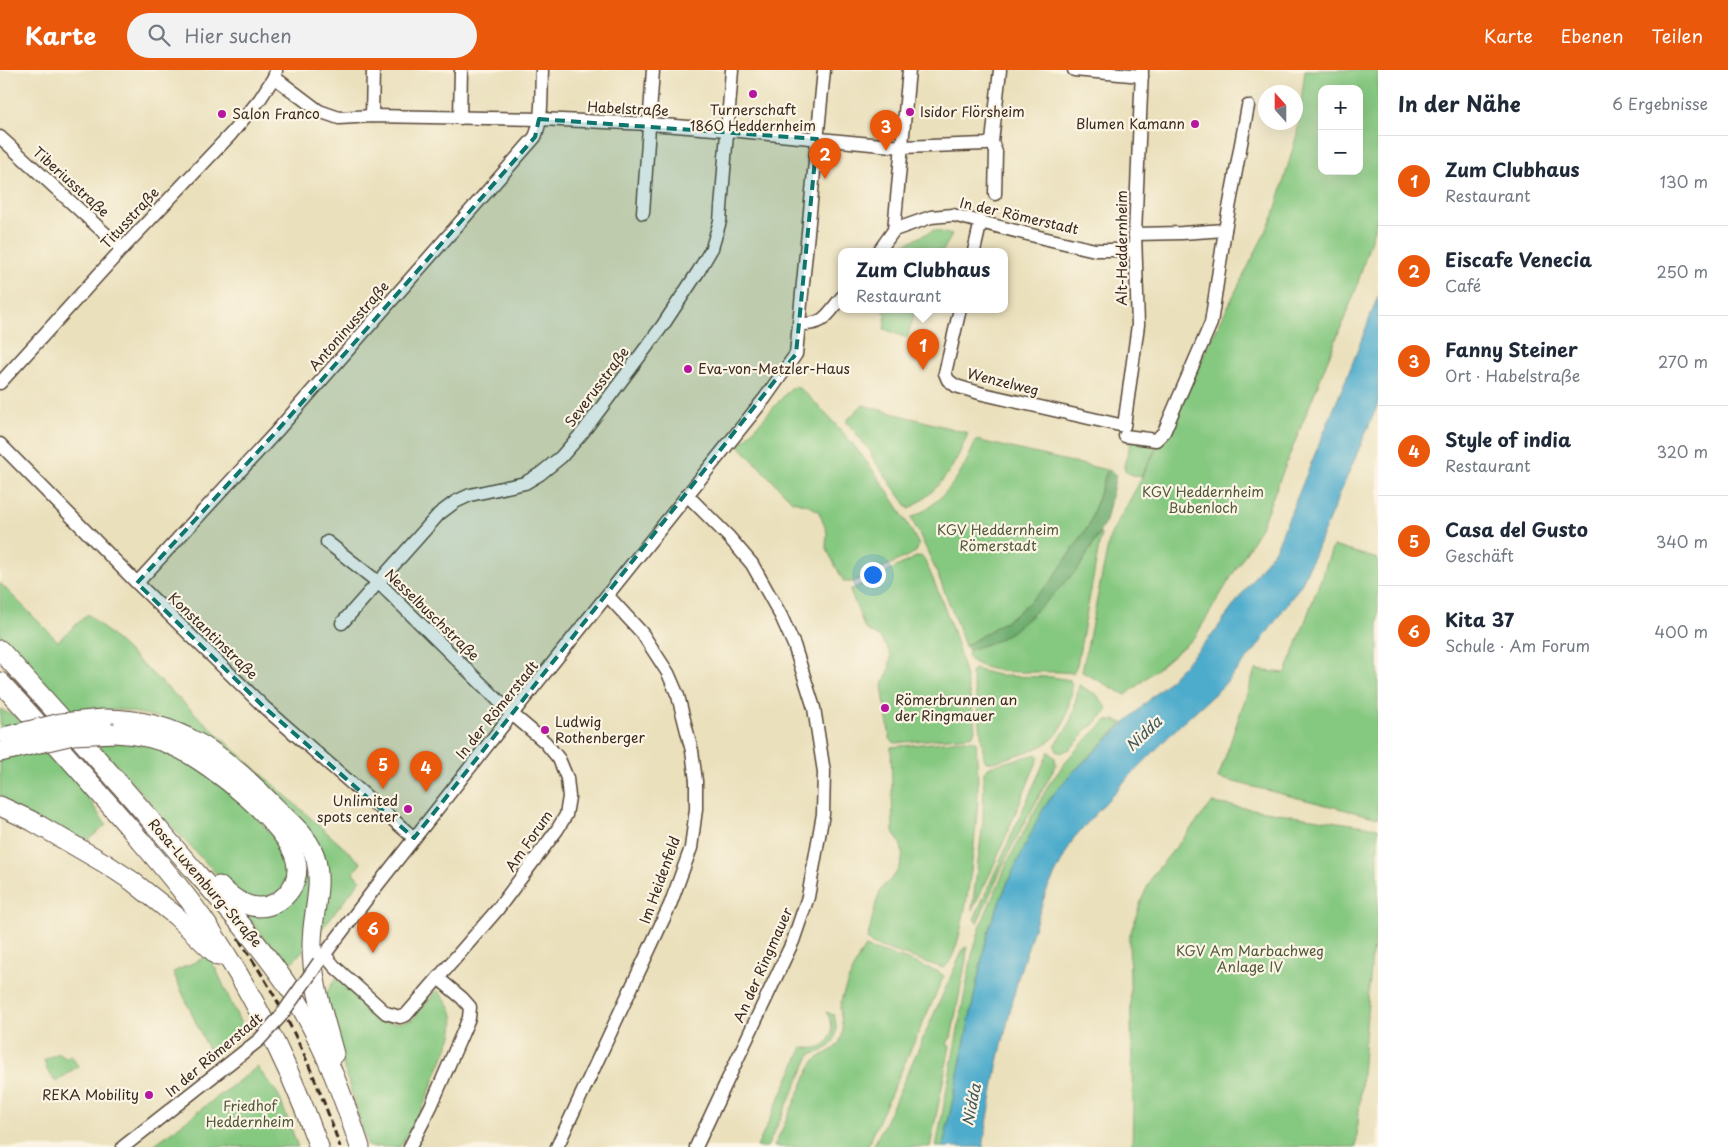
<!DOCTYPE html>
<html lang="de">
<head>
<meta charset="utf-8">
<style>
  :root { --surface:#fff; --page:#f2f2f3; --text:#1f2937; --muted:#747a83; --line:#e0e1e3; --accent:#ea580c }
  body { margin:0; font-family:"Playpen Sans",sans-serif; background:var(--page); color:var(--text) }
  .controls { position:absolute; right:15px; top:15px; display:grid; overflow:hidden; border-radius:10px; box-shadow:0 5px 20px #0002 }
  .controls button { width:45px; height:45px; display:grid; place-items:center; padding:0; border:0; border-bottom:1px solid var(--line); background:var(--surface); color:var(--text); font:25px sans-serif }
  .compass { position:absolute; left:1258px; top:15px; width:45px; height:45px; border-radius:50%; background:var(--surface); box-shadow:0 5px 20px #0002; rotate:339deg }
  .you { position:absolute; left:872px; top:504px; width:18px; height:18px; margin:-12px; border:4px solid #fff; border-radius:50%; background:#1a73e8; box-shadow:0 0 0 8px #1a73e833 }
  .badge { display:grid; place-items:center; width:32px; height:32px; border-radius:50%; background:var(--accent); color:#fff; font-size:16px; font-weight:700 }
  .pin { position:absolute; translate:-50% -41px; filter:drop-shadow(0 1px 2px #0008) }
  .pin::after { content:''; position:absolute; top:26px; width:18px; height:15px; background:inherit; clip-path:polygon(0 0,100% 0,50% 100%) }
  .popup { position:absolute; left:838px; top:178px; width:170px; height:65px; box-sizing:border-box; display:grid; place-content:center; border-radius:10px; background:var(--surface); filter:drop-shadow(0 1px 4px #0005); font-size:16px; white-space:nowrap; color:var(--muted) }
  .popup b { font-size:19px; color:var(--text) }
  .popup::after { content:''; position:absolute; left:50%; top:100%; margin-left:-10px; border:10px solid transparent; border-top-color:var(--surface) }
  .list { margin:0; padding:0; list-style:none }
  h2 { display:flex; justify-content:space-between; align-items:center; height:65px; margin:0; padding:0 20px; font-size:21px }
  h2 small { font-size:16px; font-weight:400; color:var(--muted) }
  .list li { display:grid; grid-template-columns:32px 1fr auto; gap:15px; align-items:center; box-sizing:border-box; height:90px; padding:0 20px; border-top:1px solid var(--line) }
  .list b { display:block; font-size:19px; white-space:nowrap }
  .list p { margin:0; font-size:16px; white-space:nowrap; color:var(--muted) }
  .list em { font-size:16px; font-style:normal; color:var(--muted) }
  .icon { flex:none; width:28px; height:28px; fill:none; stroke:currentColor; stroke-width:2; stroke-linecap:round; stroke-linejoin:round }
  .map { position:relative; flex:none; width:1378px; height:1077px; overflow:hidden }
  header { display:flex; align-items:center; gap:30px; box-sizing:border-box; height:70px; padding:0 25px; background:var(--accent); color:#fff }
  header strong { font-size:24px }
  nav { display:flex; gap:28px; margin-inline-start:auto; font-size:18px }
  .search { width:350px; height:45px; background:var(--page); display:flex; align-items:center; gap:12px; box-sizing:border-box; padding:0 18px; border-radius:28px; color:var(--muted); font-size:19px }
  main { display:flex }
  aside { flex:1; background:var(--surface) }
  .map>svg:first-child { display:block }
  .green { fill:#85c880; stroke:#60794f; fill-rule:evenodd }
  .forest { fill:#6cac6e; stroke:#546b46 }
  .water { fill:#4daccc; stroke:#446b75 }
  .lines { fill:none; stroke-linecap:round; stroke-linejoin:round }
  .minor-casing { stroke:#554536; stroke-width:15 }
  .highway-casing { stroke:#554536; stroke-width:21 }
  .minor { stroke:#fff; stroke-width:12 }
  .highway { stroke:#fff; stroke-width:19 }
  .rail { stroke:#3b2a1e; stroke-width:3; stroke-dasharray:8 4; stroke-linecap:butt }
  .minor-bridge-casing { stroke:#554536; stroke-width:15; stroke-linecap:butt }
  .highway-bridge-casing { stroke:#554536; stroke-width:21; stroke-linecap:butt }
  .minor-bridge { stroke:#fff; stroke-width:12 }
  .highway-bridge { stroke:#fff; stroke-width:19 }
  .marked { fill:#0f766e; fill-opacity:0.2; stroke:#0f766e; stroke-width:4; stroke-dasharray:10 6; stroke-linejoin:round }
  .poi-dot { fill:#b5179e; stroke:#fcf5e5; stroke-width:2 }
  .labels { text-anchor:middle; stroke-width:4.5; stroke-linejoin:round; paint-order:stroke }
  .street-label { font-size:14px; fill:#3b2a1e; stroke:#fcf5e5 }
  .poi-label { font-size:14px; fill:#3b2a1e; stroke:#fcf5e5; text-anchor:start }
  .park-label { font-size:14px; fill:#51593b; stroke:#fcf5e5 }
  .water-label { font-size:15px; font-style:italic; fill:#41585b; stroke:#fcf5e5 }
</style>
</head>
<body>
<header>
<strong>Karte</strong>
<div class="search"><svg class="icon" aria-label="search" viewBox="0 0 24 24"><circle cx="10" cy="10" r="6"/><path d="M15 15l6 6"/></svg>Hier suchen</div>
<nav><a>Karte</a><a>Ebenen</a><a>Teilen</a></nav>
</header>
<main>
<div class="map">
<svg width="1378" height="1077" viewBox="0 0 1378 1077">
  <rect width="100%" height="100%" fill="#fcf5e5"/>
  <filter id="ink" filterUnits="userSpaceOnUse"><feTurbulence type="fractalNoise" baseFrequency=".02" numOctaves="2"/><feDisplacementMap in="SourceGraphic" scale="10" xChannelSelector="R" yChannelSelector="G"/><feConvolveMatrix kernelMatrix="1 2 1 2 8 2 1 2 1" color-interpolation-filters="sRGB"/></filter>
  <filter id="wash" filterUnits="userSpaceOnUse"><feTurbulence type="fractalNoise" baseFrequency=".0096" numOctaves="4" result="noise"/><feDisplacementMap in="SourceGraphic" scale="20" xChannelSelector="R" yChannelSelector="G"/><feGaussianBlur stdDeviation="1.12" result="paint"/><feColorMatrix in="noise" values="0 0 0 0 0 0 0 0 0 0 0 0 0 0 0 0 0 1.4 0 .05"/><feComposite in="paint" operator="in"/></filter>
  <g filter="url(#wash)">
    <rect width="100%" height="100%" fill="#eae0bc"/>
    <g class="green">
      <path d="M1305 0H1378V146L1355 222 1260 459 1195 567 1126 625 1082 602 1110 466 1138 415 1274 145 1297 64ZM1322 19H1359V101H1322Z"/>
      <path d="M934 160 952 165 943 181H899L903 175Z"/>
      <path d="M881 239H916L907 268 884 259 886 243Z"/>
      <path d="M797 317C807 323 815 333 823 341 861 380 894 426 919 475L916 482 853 512H844L826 478 827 462 819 442 809 435 792 431 739 376 791 318Z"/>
      <path d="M862 335 968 363C955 397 940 420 909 439L874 390 870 381 846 351Z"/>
      <path d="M976 370 1107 400 1089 455 1050 513 1015 545 965 576C949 532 933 489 911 448 945 431 963 404 976 370Z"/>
      <path d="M1131 371 1159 372 1141 407C1134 405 1125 405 1124 396Z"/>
      <path d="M1100 463 1101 465 1077 595 1073 603C1043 599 991 609 968 588L969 580 996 571 1013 561 1030 547 1079 498Z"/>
      <path d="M1333 476 1378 489V748L1218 708 1255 600 1286 603Z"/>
      <path d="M922 486 924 489C949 543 968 600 975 659L973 665 969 666 895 673 890 669 882 616 889 601 891 586 887 577 880 568 865 559 850 520 916 487Z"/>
      <path d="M0 513 58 571 88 544 229 675 361 793 353 803 361 810 316 866 320 780 156 647 122 640H93L69 642 0 567Z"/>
      <path d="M974 599 1002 606 1053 607 1070 610C1074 617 1071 625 1069 633 1063 670 1046 677 1013 686 1004 689 995 693 986 692L984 688 978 637 971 603Z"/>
      <path d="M1079 615 1097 625 1108 639 1092 657 1090 656 1083 662 1084 665 1070 679 1060 683 1055 678V674L1068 657 1074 640Z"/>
      <path d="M0 639 18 648 23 654 0 661Z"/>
      <path d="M1116 650 1123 653 1069 706 1024 779 1010 807 992 850 985 874 943 1077H936L972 885 982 852 1010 787 1049 714 1072 684 1102 654 1106 651Z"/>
      <path d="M109 654C131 656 152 658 172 666 214 683 295 749 308 792 313 808 309 825 307 841 306 851 309 867 306 875 304 881 291 893 286 898L244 842C261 846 278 845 290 832 299 824 306 811 305 798 303 757 217 691 182 673 160 663 136 658 112 657Z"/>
      <path d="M963 670 976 671C977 688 978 704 978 721 978 746 965 891 943 898L872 874 867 869C872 854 874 836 880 821 883 815 886 814 890 810 906 794 906 779 893 762L891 677Z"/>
      <path d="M135 671 163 678 218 711 245 732 289 786 287 819 253 832 231 819 184 770 97 674Z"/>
      <path d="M33 681 48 686 77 711 106 755 88 770 60 761 0 731V690Z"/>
      <path d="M1049 681 1055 688 1056 695 1010 780 977 853 974 849Z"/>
      <path d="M1036 684 1039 687 1033 701 991 802 972 840 983 752 984 702 991 696Z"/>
      <path d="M1212 733 1378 758V851L1372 884 1356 1077H1132L1133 1035 1129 868 1141 831 1152 806Z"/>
      <path d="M865 877 905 889 939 902 944 906 867 1077H774L812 994C820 983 835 983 841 969 845 959 840 948 840 938 840 927 858 886 865 877Z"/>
      <path d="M967 877 966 890 951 968 949 969 947 975 950 976 930 1077H873L890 1042 956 895 964 878Z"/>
      <path d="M208 886 216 899 244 961 211 986 173 902Z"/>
      <path d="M336 908 384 952 395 953 412 950 437 920C451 936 457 944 452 966L421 1042 400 1077H368L323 928Z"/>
      <path d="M826 942 834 945C840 966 834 981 811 984L767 1077H757L803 977C828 984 840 961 826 942Z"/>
      <path d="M59 983 65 988 71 985 78 996 56 1012 47 1000 44 990Z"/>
      <path d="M257 997 278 1024 298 1077H151Z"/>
    </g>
    <path class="forest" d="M1107 400 1111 401 1116 405 1106 451 1079 498 1048 530 1013 561 996 571 969 580 965 576 1015 545 1050 513 1089 455Z"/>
    <path class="water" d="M1378 226V334L1302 513 1255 580 1221 618 1180 655 1123 713 1073 769 1046 822 1019 904 997 996 983 1077H943L985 874 992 850 1010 807 1041 743 1051 727 1069 706 1168 612 1213 564 1277 476 1353 292Z"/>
  </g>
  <g filter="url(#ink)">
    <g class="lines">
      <g class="minor-casing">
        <g id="minor">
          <path d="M1074 0 1142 6"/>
          <path d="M274 7 319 41 339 48 372 46 539 49 650 54 739 61 902 77 986 74 992 72"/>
          <path d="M372 46 373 0"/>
          <path d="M460 48 461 0"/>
          <path d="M0 67 122 179"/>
          <path d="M995 124 996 82 992 72 1000 0"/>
          <path d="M643 143 653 0"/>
          <path d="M894 160 909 0"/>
          <path d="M1135 164 1182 163 1225 160"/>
          <path d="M879 181 894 160 931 147 953 145 1043 168 1095 180H1135"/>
          <path d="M974 181 981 151"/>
          <path d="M960 239 945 303 948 310 956 316 983 324 1124 356 1138 255 1135 164 1142 0"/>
          <path d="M800 254C825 255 827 245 842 227"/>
          <path d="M0 313 122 179 231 64 260 29 274 7 276 1"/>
          <path d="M1125 366 1156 370 1164 362 1211 253 1225 160 1248 36"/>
          <path d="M0 374 137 513 265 638 414 768"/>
          <path d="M687 425 728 466 752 494 781 546 794 575 814 638 824 702 823 744 808 827 793 871 696 1077"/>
          <path d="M137 513 276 362 535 67C543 49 541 20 542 0"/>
          <path d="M342 553 439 444 455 432 470 425 525 413 540 404 561 387 583 362 663 255 698 202 712 178 720 151 732 0"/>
          <path d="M324 884 335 897 386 943 400 947 406 945 497 840 557 760 566 745 569 727 567 708 559 689 545 672 512 644 379 513 327 472"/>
          <path d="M319 892 372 822 512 644 765 328 796 284 824 0"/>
          <path d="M123 1077 259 970"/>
          <path d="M410 1077 431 1036 469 948 470 937 462 928 438 908"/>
          <path d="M557 1077 670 835 691 778 696 739V711L692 681 678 626 668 603 642 563 608 526"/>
        </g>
      </g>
      <g class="highway-casing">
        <g id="highway">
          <path d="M0 580C61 647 121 715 180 784 219 829 259 872 292 922 322 970 342 1023 360 1077"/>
          <path d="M0 612C41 656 81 702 121 748 157 790 194 832 223 879 262 941 294 1008 319 1077"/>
          <path d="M103 649C181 648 226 687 278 740 293 755 311 769 316 790 323 818 311 849 312 877 312 913 325 950 334 984"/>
          <path d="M115 663C137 664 158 668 178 678 211 694 289 755 296 791 302 817 277 842 251 836 238 833 229 824 219 816"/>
          <path d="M0 682 18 678"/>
          <path d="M0 736 32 751 106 794 132 811 176 846 218 886"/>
        </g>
      </g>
      <use href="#minor" class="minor"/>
      <use href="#highway" class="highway"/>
      <path class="rail" d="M238 869C284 933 315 1003 340 1077"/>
      <g class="minor-bridge-casing">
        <path id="minor-bridge" d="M259 970 280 947 319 892"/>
      </g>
      <g class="highway-bridge-casing">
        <g id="highway-bridge">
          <path d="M8 666 61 653 103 649"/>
          <path d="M18 678 73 665 115 663"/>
        </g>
      </g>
      <use href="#minor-bridge" class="minor-bridge"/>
      <use href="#highway-bridge" class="highway-bridge"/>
    </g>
  </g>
  <path class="marked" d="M539 49 817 69 796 284 414 768 265 638 137 513 276 362 535 67Z"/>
  <g class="poi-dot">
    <circle cx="753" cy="24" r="5"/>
    <circle cx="910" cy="42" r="5"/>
    <circle cx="222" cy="44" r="5"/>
    <circle cx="1195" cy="54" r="5"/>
    <circle cx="688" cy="299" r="5"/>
    <circle cx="885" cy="638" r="5"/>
    <circle cx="545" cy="660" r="5"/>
    <circle cx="408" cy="739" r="5"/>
    <circle cx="149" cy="1025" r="5"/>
  </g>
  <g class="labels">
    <g class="street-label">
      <text transform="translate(628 39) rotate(3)" y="5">Habelstraße</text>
      <text transform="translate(71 112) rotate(42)" y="5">Tiberiusstraße</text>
      <text transform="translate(1019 146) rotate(13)" y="5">In der Römerstadt</text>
      <text transform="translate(130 148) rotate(-47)" y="5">Titusstraße</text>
      <text transform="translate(1122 178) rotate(-90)" y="5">Alt-Heddernheim</text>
      <text transform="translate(349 256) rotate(-49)" y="5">Antoninusstraße</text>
      <text transform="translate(1003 312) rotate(14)" y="5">Wenzelweg</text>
      <text transform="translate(597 317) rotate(-53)" y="5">Severusstraße</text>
      <text transform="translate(432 545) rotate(44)" y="5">Nesselbuschstraße</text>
      <text transform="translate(213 566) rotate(44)" y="5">Konstantinstraße</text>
      <text transform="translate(497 640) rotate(-51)" y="5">In der Römerstadt</text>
      <text transform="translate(529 771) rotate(-55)" y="5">Am Forum</text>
      <text transform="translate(660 810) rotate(-70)" y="5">Im Heidenfeld</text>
      <text transform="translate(205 813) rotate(49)" y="5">Rosa-Luxemburg-Straße</text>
      <text transform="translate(763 895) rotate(-66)" y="5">An der Ringmauer</text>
      <text transform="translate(214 985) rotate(-40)" y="5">In der Römerstadt</text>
    </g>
    <g class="poi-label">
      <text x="753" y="45" text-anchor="middle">Turnerschaft<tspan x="753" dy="16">1860 Heddernheim</tspan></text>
      <text x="920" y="47">Isidor Flörsheim</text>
      <text x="232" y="49">Salon Franco</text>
      <text x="1185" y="59" text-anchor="end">Blumen Kamann</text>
      <text x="698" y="304">Eva-von-Metzler-Haus</text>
      <text x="895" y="635">Römerbrunnen an<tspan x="895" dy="16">der Ringmauer</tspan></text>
      <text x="555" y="657">Ludwig<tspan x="555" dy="16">Rothenberger</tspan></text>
      <text x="398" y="736" text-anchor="end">Unlimited<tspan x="398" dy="16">spots center</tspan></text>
      <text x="139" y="1030" text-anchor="end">REKA Mobility</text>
    </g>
    <g class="park-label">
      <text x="1203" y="427">KGV Heddernheim<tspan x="1203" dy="16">Bubenloch</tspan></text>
      <text x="998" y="465">KGV Heddernheim<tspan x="998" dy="16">Römerstadt</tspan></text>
      <text x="1250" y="886">KGV Am Marbachweg<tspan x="1250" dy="16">Anlage IV</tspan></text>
      <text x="250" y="1041">Friedhof<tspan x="250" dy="16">Heddernheim</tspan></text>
    </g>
    <g class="water-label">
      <text transform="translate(1144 664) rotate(-43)" y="5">Nidda</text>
      <text transform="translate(972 1035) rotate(-79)" y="5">Nidda</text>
    </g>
  </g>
</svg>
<div class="controls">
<button>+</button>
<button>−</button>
</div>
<svg class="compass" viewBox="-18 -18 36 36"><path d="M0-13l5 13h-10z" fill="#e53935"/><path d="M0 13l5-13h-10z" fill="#747a83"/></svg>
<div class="you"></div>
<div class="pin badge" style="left:923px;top:300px">1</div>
<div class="popup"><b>Zum Clubhaus</b>Restaurant</div>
<div class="pin badge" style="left:825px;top:109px">2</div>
<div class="pin badge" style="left:886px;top:81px">3</div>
<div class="pin badge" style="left:426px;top:722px">4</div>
<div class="pin badge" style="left:383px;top:719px">5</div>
<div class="pin badge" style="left:373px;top:883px">6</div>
</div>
<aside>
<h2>In der Nähe<small>6 Ergebnisse</small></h2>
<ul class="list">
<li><span class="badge">1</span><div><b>Zum Clubhaus</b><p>Restaurant</p></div><em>130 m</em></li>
<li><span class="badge">2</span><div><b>Eiscafe Venecia</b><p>Café</p></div><em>250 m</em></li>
<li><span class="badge">3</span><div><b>Fanny Steiner</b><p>Ort · Habelstraße</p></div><em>270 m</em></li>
<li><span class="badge">4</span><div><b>Style of india</b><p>Restaurant</p></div><em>320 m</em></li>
<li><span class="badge">5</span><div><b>Casa del Gusto</b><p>Geschäft</p></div><em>340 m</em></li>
<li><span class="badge">6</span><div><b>Kita 37</b><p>Schule · Am Forum</p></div><em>400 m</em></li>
</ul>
</aside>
</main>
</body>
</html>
